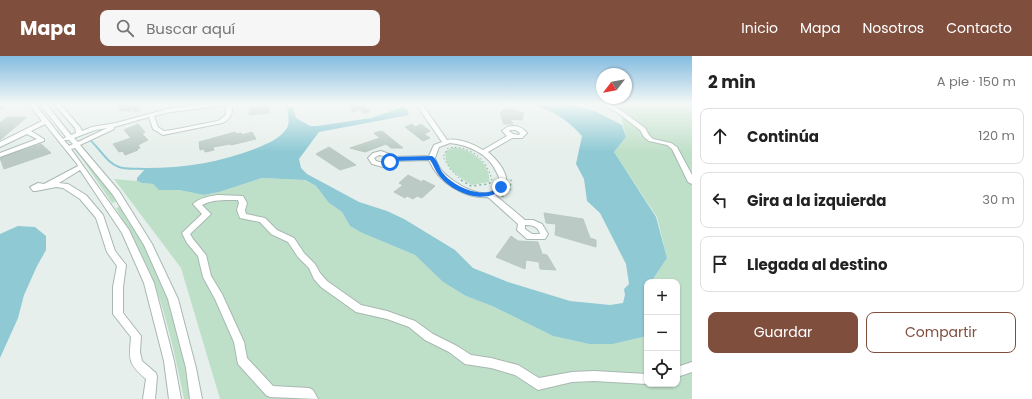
<!DOCTYPE html>
<html lang="es">
<head>
<meta charset="utf-8">
<style>
  :root { --surface:#fff; --page:#f6f6f6; --text:#222; --muted:#767676; --line:#e0e0e0; --accent:#804e3d }
  body { margin:0; font-family:Poppins,sans-serif; background:var(--page); color:var(--text) }
  .controls { position:absolute; right:12px; bottom:12px; display:grid; overflow:hidden; border-radius:8px; box-shadow:0 1px 3px #0004 }
  .controls button { width:36px; height:36px; display:grid; place-items:center; padding:0; border:0; border-bottom:1px solid var(--line); background:var(--surface); color:var(--text); font:20px sans-serif }
  .compass { position:absolute; left:596px; top:12px; width:36px; height:36px; border-radius:50%; background:var(--surface); box-shadow:0 1px 3px #0004; rotate:239deg }
  .stop { position:absolute; width:12px; height:12px; margin:-9px; border:3px solid #1a73e8; border-radius:50%; background:#fff }
  .stop.end { background:#1a73e8; border-color:#fff; box-shadow:0 1px 4px #0008 }
  .list { margin:0; padding:0; list-style:none }
  h2 { display:flex; justify-content:space-between; align-items:center; height:52px; margin:0; padding:0 16px; font-size:17px }
  h2 small { font-size:13px; font-weight:400; color:var(--muted) }
  .list li { display:grid; grid-template-columns:26px 1fr auto; gap:12px; align-items:center; box-sizing:border-box; height:56px; margin:0 8px 8px; padding:0 8px; border:1px solid var(--line); border-radius:8px }
  .list b { display:block; font-size:15px; white-space:nowrap }
  .list em { font-size:13px; font-style:normal; color:var(--muted) }
  .actions { display:flex; gap:8px; padding:12px 16px }
  .actions a { flex:1; padding:9px 0; border:1px solid var(--accent); border-radius:8px; text-align:center; font-size:14px; color:var(--accent) }
  .actions .main { background:var(--accent); color:#fff }
  .icon { flex:none; width:22px; height:22px; fill:none; stroke:currentColor; stroke-width:2; stroke-linecap:round; stroke-linejoin:round }
  .map { position:relative; flex:none; width:692px; height:343px; overflow:hidden }
  header { display:flex; align-items:center; gap:24px; box-sizing:border-box; height:56px; padding:0 20px; background:var(--accent); color:#fff }
  header strong { font-size:19px }
  nav { display:flex; gap:22px; margin-inline-start:auto; font-size:14px }
  .search { width:280px; height:36px; background:var(--page); display:flex; align-items:center; gap:10px; box-sizing:border-box; padding:0 14px; border-radius:8px; color:var(--muted); font-size:15px }
  main { display:flex }
  aside { flex:1; background:var(--surface) }
  .map>svg:first-child { display:block }
  .green { fill:#bfe0c8 }
  .water { fill:#8ec9d4 }
  .lines { fill:none; stroke-linecap:round; stroke-linejoin:round }
  .stream { stroke:#8ec9d4; stroke-width:2 }
  .building { fill:#bbcac4; stroke:#b8c9c2 }
  .minor-casing { stroke:#a8b8b2; stroke-width:2 }
  .path-far1 { stroke:#86b3a5; stroke-width:1; stroke-dasharray:1.5 2.5; stroke-linecap:butt }
  .path { stroke:#86b3a5; stroke-width:1.5; stroke-dasharray:2 3; stroke-linecap:butt }
  .minor { fill:#fff; fill-rule:evenodd }
  .route { fill:#1a73e8 }
</style>
</head>
<body>
<header>
<strong>Mapa</strong>
<div class="search"><svg class="icon" aria-label="search" viewBox="0 0 24 24"><circle cx="10" cy="10" r="6"/><path d="M15 15l6 6"/></svg>Buscar aquí</div>
<nav><a>Inicio</a><a>Mapa</a><a>Nosotros</a><a>Contacto</a></nav>
</header>
<main>
<div class="map">
<svg width="692" height="343" viewBox="0 0 692 343">
  <rect width="100%" height="100%" fill="#e6efeb"/>
  <g class="green">
    <path d="M618 48H692V343H220L181 212 114 123 137 125 142 127 153 128 159 134H179L204 139 219 136 262 122 304 124 316 130 329 147 342 156 350 170 360 176 415 199 443 226 466 240 492 250 553 280 589 288H613L647 280V328H677V280L680 276 677 271V226H651L667 202 657 161 614 96 626 81Z"/>
    <path d="M75 92H76L119 144 112 147Z"/>
    <path d="M452 92C468 90 492 108 489 126L472 129C460 122 442 111 446 95Z"/>
    <path d="M121 150C138 177 153 204 165 234 179 268 185 307 193 343H184C175 300 166 255 149 214 139 192 127 172 116 152Z"/>
  </g>
  <g class="water">
    <path d="M530 48H568L597 56 622 69 626 81 614 96 656 161 667 202 651 226H647V280L613 288H589L553 280 492 250 466 240 443 226 415 199 360 176 350 170 342 156 329 147 316 130 305 124 262 122 219 136 204 139 179 134H159L153 128 142 127 137 125V122L146 112C185 112 221 106 257 92 268 87 280 83 287 72 290 66 288 57 287 51H293L296 62 310 70H317L371 62 403 51 407 53 409 59 319 76 299 103 301 112 307 118 359 146 387 155 404 163 455 194 473 212 508 226 570 245 610 249 623 247 625 239 624 233 629 228 626 208 600 157 587 145 584 123 576 108 582 80C567 63 552 54 530 48Z"/>
    <path d="M18 170 35 171 46 180V194L37 210 24 239 18 262 0 302V178Z"/>
  </g>
  <g class="lines">
    <g class="stream">
      <path d="M0 52 6 48"/>
      <path d="M91 85C100 93 107 107 119 111 127 114 137 112 145 113"/>
    </g>
  </g>
  <g class="building">
    <path d="M116 48H141V50L139 51 140 55 134 56 133 54 128 56 126 54 121 55Z"/>
    <path d="M349 48H363L370 56 363 57 361 54 352 56Z"/>
    <path d="M269 50V57L249 59 250 51Z"/>
    <path d="M505 52 524 57 522 64 510 63 513 68H504L500 57Z"/>
    <path d="M7 61H27L0 84V67Z"/>
    <path d="M138 68 145 76 142 78 148 84 138 89 140 92 137 93 138 94 125 99 123 95 119 96 113 88 131 82 124 74Z"/>
    <path d="M412 68 415 71 421 68 430 75 424 78 430 82 423 85 405 71Z"/>
    <path d="M382 75 403 92H391L386 88 365 96 350 92 380 82 374 77Z"/>
    <path d="M235 76 236 78 241 77 242 79 252 76 256 83 231 89 230 88 213 91 214 94 205 96 204 93 200 94 199 86Z"/>
    <path d="M41 88 51 97 4 113 0 102Z"/>
    <path d="M329 91 356 109 340 114 316 98Z"/>
    <path d="M408 119 422 126 423 124 435 130 422 142 417 140 413 143 407 140 405 142 394 136 403 129 399 127Z"/>
    <path d="M544 157 583 163 590 182 596 184V191L555 179 556 168 546 167Z"/>
    <path d="M511 180 518 185 538 186 542 198 547 199 556 214 540 213 539 206 526 204 525 213 496 201Z"/>
  </g>
  <g class="lines">
    <g class="minor-casing">
      <g id="minor">
        <path d="M0 48H4L0 51Z"/>
        <path d="M29 48H35L63 83 66 81 40 48H46L71 79 76 77 75 72 54 48H60L80 71 82 75 92 71 116 67 171 52 210 48H232C233 57 231 63 222 67L163 79 153 73 149 61 114 71V73L80 89 119 135 152 188 178 243 196 312 202 343H190L186 312 168 243 144 189 113 139 75 92 71 93 129 174 154 227 174 305 181 343H169L164 305 144 227 122 177 80 114 59 127 68 128 86 139 103 159 115 195 126 209 123 231V257L141 280 140 296 142 305 156 317 157 321 155 343H143L146 323C128 307 129 305 131 281L113 258V231L117 210 107 196 96 162 80 143 63 132 56 131 36 135H33L30 131 38 127 44 128 78 110 77 108 45 68 31 75 44 83V85L0 101V97L37 83 27 78 0 91V86L42 65ZM226 49V59L218 65 172 74 164 75 158 71 154 60 171 56ZM107 72 78 86 74 82 95 74ZM64 84H69L73 88 69 90Z"/>
        <path d="M416 48H422L447 84C459 82 473 88 483 94L507 80 502 75 507 71C516 69 521 70 527 77L522 82H512L488 96C501 107 518 129 495 139L525 164H533L542 168 548 178 545 183H527L517 174 518 168 488 141C464 143 438 126 429 104L394 105 392 107 383 111 372 108 368 102 373 97 381 95 389 98 393 101 429 100 434 89 442 86ZM510 74H516L520 77 519 79 513 78 509 75ZM450 87C469 89 489 98 497 117 499 120 500 125 499 129 488 149 453 127 443 116 439 112 437 107 435 102L439 91ZM379 99 384 100 388 103 387 105 382 107 376 105 374 102ZM525 169C532 169 538 170 540 178H532L525 173Z"/>
        <path d="M602 48H609L622 55 645 72 649 79 653 83 671 87 677 91 692 119V128L688 126 672 93 667 89 649 85 644 81 640 74 618 57Z"/>
        <path d="M218 139 243 140 247 147 245 154 246 158 265 162 277 174 294 182 304 197 315 208 320 217 327 225 361 249 387 255 415 265 433 278 457 290 471 299 491 302 518 309 539 322 572 316 594 315 647 318V328H648H647L594 325 572 326 538 334 515 319 491 312 465 308 449 296 425 284 409 271 387 263 356 256 321 231 314 223 309 212 298 201 288 186 271 178 260 166 240 162 237 154 239 147 238 144C226 144 213 143 202 149L211 158 190 178 193 183 206 199 211 220 222 238 244 286 247 302 273 330 309 332 313 334 318 343 270 341 266 339 238 308 234 286 215 243 203 221 198 200 187 187 182 177 202 158 193 148C199 142 210 140 218 139Z"/>
        <path d="M692 306V316L677 321V311Z"/>
      </g>
    </g>
    <g class="path-far1">
      <path d="M462 125 451 114 443 101 448 92C469 88 488 104 492 125"/>
      <path d="M511 125V123"/>
    </g>
    <g class="path">
      <path d="M461 124 471 130 489 128 492 124"/>
      <path d="M502 141 510 134 511 124"/>
    </g>
    <use href="#minor" class="minor"/>
  </g>
  <linearGradient id="sky" x2="0" y2="1"><stop stop-color="#84bce0"/><stop offset="0.5" stop-color="#f4f8f6"/><stop offset="1" stop-color="#f4f8f6" stop-opacity="0"/></linearGradient>
  <rect width="692" height="96" fill="url(#sky)"/>
  <path class="route" d="M432 100C437 103 439 111 442 116 452 129 473 139 489 136 493 136 496 132 499 129L504 131C487 151 451 137 438 118 435 114 433 108 430 104L393 105 390 108 387 106 389 102 391 101Z"/>
</svg>
<div class="controls">
<button>+</button>
<button>−</button>
<button><svg class="icon" aria-label="locate" viewBox="0 0 24 24"><circle cx="12" cy="12" r="6"/><path d="M12 2v4M12 18v4M2 12h4M18 12h4"/></svg></button>
</div>
<svg class="compass" viewBox="-18 -18 36 36"><path d="M0-13l5 13h-10z" fill="#e53935"/><path d="M0 13l5-13h-10z" fill="#767676"/></svg>
<div class="stop" style="left:390px;top:106px"></div>
<div class="stop end" style="left:501px;top:131px"></div>
</div>
<aside>
<h2>2 min<small>A pie · 150 m</small></h2>
<ul class="list">
<li><svg class="icon" aria-label="ahead" viewBox="0 0 24 24"><path d="M12 20V5M6 11l6-6 6 6"/></svg><div><b>Continúa</b></div><em>120 m</em></li>
<li><svg class="icon" aria-label="left" viewBox="0 0 24 24"><path d="M17 20v-9H6M10 6l-5 5 5 5"/></svg><div><b>Gira a la izquierda</b></div><em>30 m</em></li>
<li><svg class="icon" aria-label="arrive" viewBox="0 0 24 24"><path d="M6 21V4h12l-3 4 3 4H6"/></svg><div><b>Llegada al destino</b></div></li>
</ul>
<div class="actions"><a class="main">Guardar</a><a>Compartir</a></div>
</aside>
</main>
</body>
</html>
